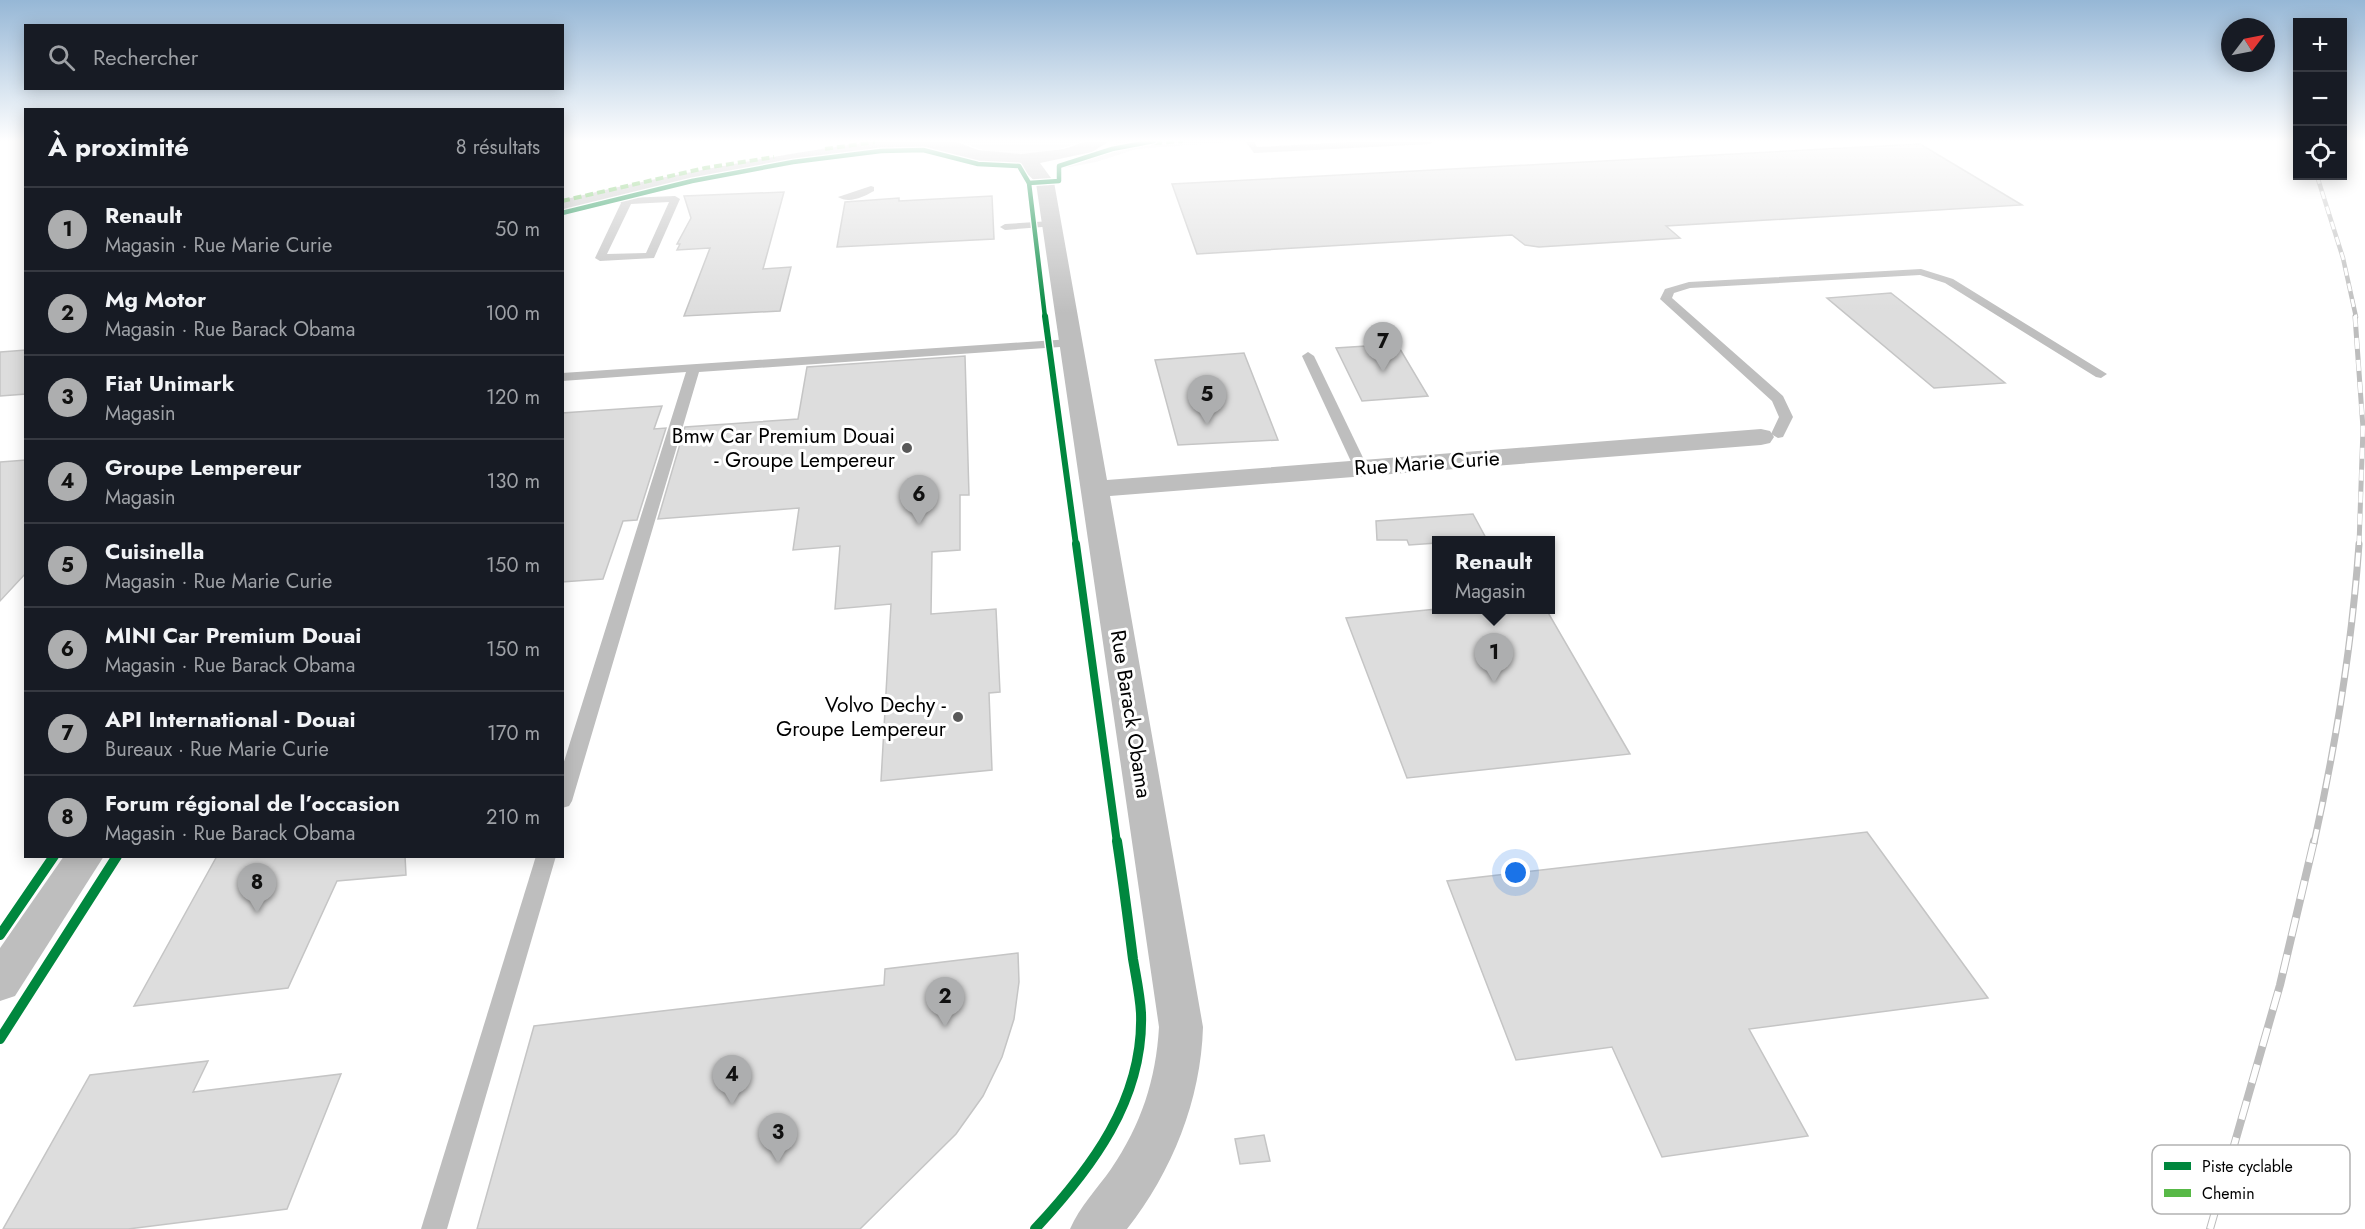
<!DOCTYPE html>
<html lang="fr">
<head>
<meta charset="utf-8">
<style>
  :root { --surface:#171b24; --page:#20242c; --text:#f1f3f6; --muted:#9ea1a6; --line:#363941; --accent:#adaeaf }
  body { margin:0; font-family:Jost,sans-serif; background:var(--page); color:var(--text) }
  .controls { position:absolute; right:18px; top:18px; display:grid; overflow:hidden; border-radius:0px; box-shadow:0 3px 15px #0003 }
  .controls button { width:54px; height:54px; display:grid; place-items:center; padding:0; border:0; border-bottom:2px solid var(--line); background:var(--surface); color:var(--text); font:30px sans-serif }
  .compass { position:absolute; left:2221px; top:18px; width:54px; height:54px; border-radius:50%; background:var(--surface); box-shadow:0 3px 15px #0003; rotate:58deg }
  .you { position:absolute; left:1516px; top:873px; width:21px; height:21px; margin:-15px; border:4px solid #fff; border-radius:50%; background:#1a73e8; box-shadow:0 0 0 9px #1a73e833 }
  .badge { display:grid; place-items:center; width:39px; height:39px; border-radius:50%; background:var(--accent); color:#111; font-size:20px; font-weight:700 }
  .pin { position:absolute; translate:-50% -50px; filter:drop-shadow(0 2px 3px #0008) }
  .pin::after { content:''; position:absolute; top:32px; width:21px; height:18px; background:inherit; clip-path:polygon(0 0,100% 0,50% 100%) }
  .popup { position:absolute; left:1432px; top:536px; width:123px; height:78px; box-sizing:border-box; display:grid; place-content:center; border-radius:0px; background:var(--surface); filter:drop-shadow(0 2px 4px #0005); font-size:20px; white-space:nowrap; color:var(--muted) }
  .popup b { font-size:22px; color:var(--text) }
  .popup::after { content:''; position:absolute; left:50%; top:100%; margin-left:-12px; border:12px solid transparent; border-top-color:var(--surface) }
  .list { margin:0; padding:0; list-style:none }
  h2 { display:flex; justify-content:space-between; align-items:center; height:78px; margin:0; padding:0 24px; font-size:26px }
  h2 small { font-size:20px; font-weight:400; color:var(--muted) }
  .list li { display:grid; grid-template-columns:39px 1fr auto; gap:18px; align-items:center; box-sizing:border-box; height:84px; padding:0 24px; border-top:2px solid var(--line) }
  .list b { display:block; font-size:22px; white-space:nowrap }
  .list p { margin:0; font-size:20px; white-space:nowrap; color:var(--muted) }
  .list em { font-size:20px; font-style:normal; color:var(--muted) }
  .icon { flex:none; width:33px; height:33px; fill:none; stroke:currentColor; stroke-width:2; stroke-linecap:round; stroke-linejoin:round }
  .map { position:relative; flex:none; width:2365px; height:1229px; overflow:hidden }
  .search { position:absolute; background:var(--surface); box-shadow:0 3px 15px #0003; left:24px; top:24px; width:540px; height:66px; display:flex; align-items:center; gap:15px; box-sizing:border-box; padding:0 21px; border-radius:0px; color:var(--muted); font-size:22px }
  .panel { position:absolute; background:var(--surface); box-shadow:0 3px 15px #0003; left:24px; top:108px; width:540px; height:750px; border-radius:0px }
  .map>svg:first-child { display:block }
  .green { fill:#eaeaea }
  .building { fill:#ddd; stroke:#c5c5c5; stroke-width:1.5 }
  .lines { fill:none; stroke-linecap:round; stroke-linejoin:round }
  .service { fill:#bebebe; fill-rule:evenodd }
  .minor { fill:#bebebe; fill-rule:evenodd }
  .rail-far3-casing { stroke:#bdbdbd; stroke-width:4.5 }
  .rail-far2-casing { stroke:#bdbdbd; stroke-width:5 }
  .rail-far1-casing { stroke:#bdbdbd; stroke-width:7 }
  .rail-casing { stroke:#bdbdbd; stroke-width:8 }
  .rail-far3 { stroke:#fff; stroke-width:3; stroke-dasharray:8; stroke-linecap:butt }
  .rail-far2 { stroke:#fff; stroke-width:4; stroke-dasharray:11; stroke-linecap:butt }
  .rail-far1 { stroke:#fff; stroke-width:4.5; stroke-dasharray:14; stroke-linecap:butt }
  .rail { stroke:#fff; stroke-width:6; stroke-dasharray:19; stroke-linecap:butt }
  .quiet { stroke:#58b947; stroke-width:4; stroke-dasharray:8 4; stroke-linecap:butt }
  .cycleway-far3-casing { stroke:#fff; stroke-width:7 }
  .cycleway-far2-casing { stroke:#fff; stroke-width:9 }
  .cycleway-far1-casing { stroke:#fff; stroke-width:12 }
  .cycleway-casing { stroke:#fff; stroke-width:14 }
  .cycleway-far3 { stroke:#00873e; stroke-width:4.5 }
  .cycleway-far2 { stroke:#00873e; stroke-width:6 }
  .cycleway-far1 { stroke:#00873e; stroke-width:8 }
  .cycleway { stroke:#00873e; stroke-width:10 }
  .poi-dot { fill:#595959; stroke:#fff; stroke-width:2 }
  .labels { text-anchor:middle; stroke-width:6; stroke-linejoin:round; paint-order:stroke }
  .poi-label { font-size:21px; fill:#000; stroke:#fff; text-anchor:end }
  .street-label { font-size:21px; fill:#000; stroke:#fff }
  .key { fill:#fff; stroke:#b2b2b2; stroke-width:1.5 }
  .key-label { font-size:16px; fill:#000 }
</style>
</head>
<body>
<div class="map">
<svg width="2365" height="1229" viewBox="0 0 2365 1229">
  <rect width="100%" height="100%" fill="#fff"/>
  <g class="green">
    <path d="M960 141H1083C1048 156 995 160 960 141Z"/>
    <path d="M1116 141H1246L1136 149 1096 162 1064 168 1070 159 1114 145Z"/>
  </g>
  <g class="building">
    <path d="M1920 144 2022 205 1666 226 1680 238 1539 247 1525 245 1512 235 1197 254 1172 184Z"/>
    <path d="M784 192 763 269 791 267 780 311 684 316 710 248 677 250 680 244H677L691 218 684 196Z"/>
    <path d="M992 196 994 239 837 247 845 202 899 198V201Z"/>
    <path d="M1891 293 2005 383 1934 388 1827 298Z"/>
    <path d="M1397 344 1428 396 1362 401 1336 348Z"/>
    <path d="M26 350V394L0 396V352Z"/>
    <path d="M1244 353 1278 440 1178 445 1155 360Z"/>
    <path d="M965 356 969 495H960V550L932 552 931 614 996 609 1000 692 989 693 992 770 881 781 891 604 835 609 840 546 793 550 799 508 658 519 685 427 798 419 807 367Z"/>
    <path d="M662 406 654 429 666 428 637 520 623 521 603 579 562 582V413Z"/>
    <path d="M26 460V573L0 601V462Z"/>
    <path d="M1473 514 1487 540H1437V543L1409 545 1407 540H1377L1376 521Z"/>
    <path d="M1437 609H1546L1630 754 1407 778 1346 618Z"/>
    <path d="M1867 832 1988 998 1749 1029 1808 1136 1662 1157 1612 1047 1516 1060 1447 881Z"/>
    <path d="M217 856H405L406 875 337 881 288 988 134 1006Z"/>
    <path d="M1018 953 1019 982 1014 1019 1002 1057 983 1096 956 1134 860 1229H477L534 1026 884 985 885 969Z"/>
    <path d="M208 1061 193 1092 341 1074 287 1209 128 1229H3L90 1075Z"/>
    <path d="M1264 1135 1270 1161 1240 1164 1235 1139Z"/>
  </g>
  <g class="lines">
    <g class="service">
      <path d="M1245 141H1254L1257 147 1370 141H1434L1430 144 1254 153Z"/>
      <path d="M871 186 874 187V191C863 197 849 204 838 197Z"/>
      <path d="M615 190H621L627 198 675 196 680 199 654 258 600 261 595 258 621 203 613 192ZM669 202 646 253 607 254 631 204Z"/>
      <path d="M1051 221 1055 222V226L1005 230 1000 227 1005 224Z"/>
      <path d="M1921 269 1953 279 2107 374 2101 378 2096 377 1945 283 1920 275 1690 288 1674 293 1672 298 1783 396 1793 417 1783 437 1778 438 1771 434 1779 417 1772 401 1660 299 1665 289 1689 282Z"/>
      <path d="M1071 339 1075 340V346L699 372 572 801 569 806 562 808V768L686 372 562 381V373Z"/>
      <path d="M1308 352 1314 356 1368 468 1366 471H1356L1354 468 1302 356Z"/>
      <path d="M536 856H556L447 1229H421Z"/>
    </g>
    <g class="minor">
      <path d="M876 141H954L978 150 1021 154 1064 149 1087 141H1110L1092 152 1040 163 1054 182 1107 480 1761 429 1770 431 1774 437 1770 443 1761 445 1110 496 1203 1027C1201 1100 1172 1172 1127 1229H1070C1080 1206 1097 1189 1111 1169 1141 1125 1156 1080 1159 1027L1036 183C1020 163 1003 165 979 161 959 158 942 150 921 149 888 148 855 155 822 159 734 171 648 190 562 212V200C667 175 770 156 876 141Z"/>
      <path d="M64 856H104L15 996 0 1001V948Z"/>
    </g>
    <g class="rail-far3-casing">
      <path id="rail-far3" d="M2317 176 2343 258 2356 317"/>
    </g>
    <g class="rail-far2-casing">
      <path id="rail-far2" d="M2355 316 2363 428 2359 545"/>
    </g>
    <g class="rail-far1-casing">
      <path id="rail-far1" d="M2314 843C2336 744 2352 644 2359 544"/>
    </g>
    <g class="rail-casing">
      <path id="rail" d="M2210 1229 2280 985 2314 841"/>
    </g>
    <use href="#rail-far3" class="rail-far3"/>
    <use href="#rail-far2" class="rail-far2"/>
    <use href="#rail-far1" class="rail-far1"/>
    <use href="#rail" class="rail"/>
    <g class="quiet">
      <path d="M1154 143 1183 141"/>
      <path d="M825 149 875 142"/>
      <path d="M562 201 705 168 774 157"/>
    </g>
    <g class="cycleway-far3-casing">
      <g id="cycleway-far3">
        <path d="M1029 183 1059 181V166L1112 149 1154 141"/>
        <path d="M562 213 692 181 793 162 881 151 923 150 978 164 1019 166 1029 183 1045 317"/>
      </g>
    </g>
    <g class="cycleway-far2-casing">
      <path id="cycleway-far2" d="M1045 316 1076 545"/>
    </g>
    <g class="cycleway-far1-casing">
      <path id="cycleway-far1" d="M1076 544 1117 843"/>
    </g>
    <g class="cycleway-casing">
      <g id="cycleway">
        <path d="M0 935 54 856"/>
        <path d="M0 1039 117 856"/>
        <path d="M1035 1229C1091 1169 1144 1100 1141 1013 1140 995 1136 977 1133 959 1128 920 1123 880 1117 841"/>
      </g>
    </g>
    <use href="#cycleway-far3" class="cycleway-far3"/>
    <use href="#cycleway-far2" class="cycleway-far2"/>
    <use href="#cycleway-far1" class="cycleway-far1"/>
    <use href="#cycleway" class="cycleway"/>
  </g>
  <linearGradient id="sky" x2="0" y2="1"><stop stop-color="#96b7d6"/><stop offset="0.45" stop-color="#fff"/><stop offset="1" stop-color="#fff" stop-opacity="0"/></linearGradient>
  <rect width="2365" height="313" fill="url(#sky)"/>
  <g class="poi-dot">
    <circle cx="907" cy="448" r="6"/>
    <circle cx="958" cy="717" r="6"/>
  </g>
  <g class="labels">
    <g class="poi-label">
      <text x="895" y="443">Bmw Car Premium Douai<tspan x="895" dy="24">- Groupe Lempereur</tspan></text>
      <text x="946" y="712">Volvo Dechy -<tspan x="946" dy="24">Groupe Lempereur</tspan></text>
    </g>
    <g class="street-label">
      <text transform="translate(1427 463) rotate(-4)" y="7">Rue Marie Curie</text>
      <text transform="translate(1131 714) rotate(81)" y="7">Rue Barack Obama</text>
    </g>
  </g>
  <rect x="2152" y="1145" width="198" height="69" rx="9" class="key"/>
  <rect x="2164" y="1162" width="27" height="8" fill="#00873e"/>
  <rect x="2164" y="1189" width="27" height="8" fill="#58b947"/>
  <g class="key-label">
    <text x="2202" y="1172">Piste cyclable</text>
    <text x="2202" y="1199">Chemin</text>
  </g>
</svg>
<div class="controls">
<button>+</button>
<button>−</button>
<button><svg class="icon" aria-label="locate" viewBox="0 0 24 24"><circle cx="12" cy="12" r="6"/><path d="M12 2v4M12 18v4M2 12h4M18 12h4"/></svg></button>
</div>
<svg class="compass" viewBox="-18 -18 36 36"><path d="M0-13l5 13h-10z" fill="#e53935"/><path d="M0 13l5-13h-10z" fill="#9ea1a6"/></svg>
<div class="you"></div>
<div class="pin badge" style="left:1494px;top:683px">1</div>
<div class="popup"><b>Renault</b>Magasin</div>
<div class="pin badge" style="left:945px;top:1027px">2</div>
<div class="pin badge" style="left:778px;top:1163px">3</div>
<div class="pin badge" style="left:732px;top:1105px">4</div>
<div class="pin badge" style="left:1207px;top:425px">5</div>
<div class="pin badge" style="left:919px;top:525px">6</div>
<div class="pin badge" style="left:1383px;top:372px">7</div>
<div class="pin badge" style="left:257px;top:913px">8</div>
<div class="search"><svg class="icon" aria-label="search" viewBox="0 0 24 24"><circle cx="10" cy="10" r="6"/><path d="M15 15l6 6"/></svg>Rechercher</div>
<section class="panel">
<h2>À proximité<small>8 résultats</small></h2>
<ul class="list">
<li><span class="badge">1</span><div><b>Renault</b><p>Magasin · Rue Marie Curie</p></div><em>50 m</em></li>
<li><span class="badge">2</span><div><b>Mg Motor</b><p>Magasin · Rue Barack Obama</p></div><em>100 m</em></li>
<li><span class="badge">3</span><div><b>Fiat Unimark</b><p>Magasin</p></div><em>120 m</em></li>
<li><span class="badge">4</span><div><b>Groupe Lempereur</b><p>Magasin</p></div><em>130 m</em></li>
<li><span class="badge">5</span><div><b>Cuisinella</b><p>Magasin · Rue Marie Curie</p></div><em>150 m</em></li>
<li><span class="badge">6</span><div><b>MINI Car Premium Douai</b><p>Magasin · Rue Barack Obama</p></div><em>150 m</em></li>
<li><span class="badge">7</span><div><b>API International - Douai</b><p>Bureaux · Rue Marie Curie</p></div><em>170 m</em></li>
<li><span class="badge">8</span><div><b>Forum régional de l’occasion</b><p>Magasin · Rue Barack Obama</p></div><em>210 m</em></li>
</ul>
</section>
</div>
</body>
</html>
